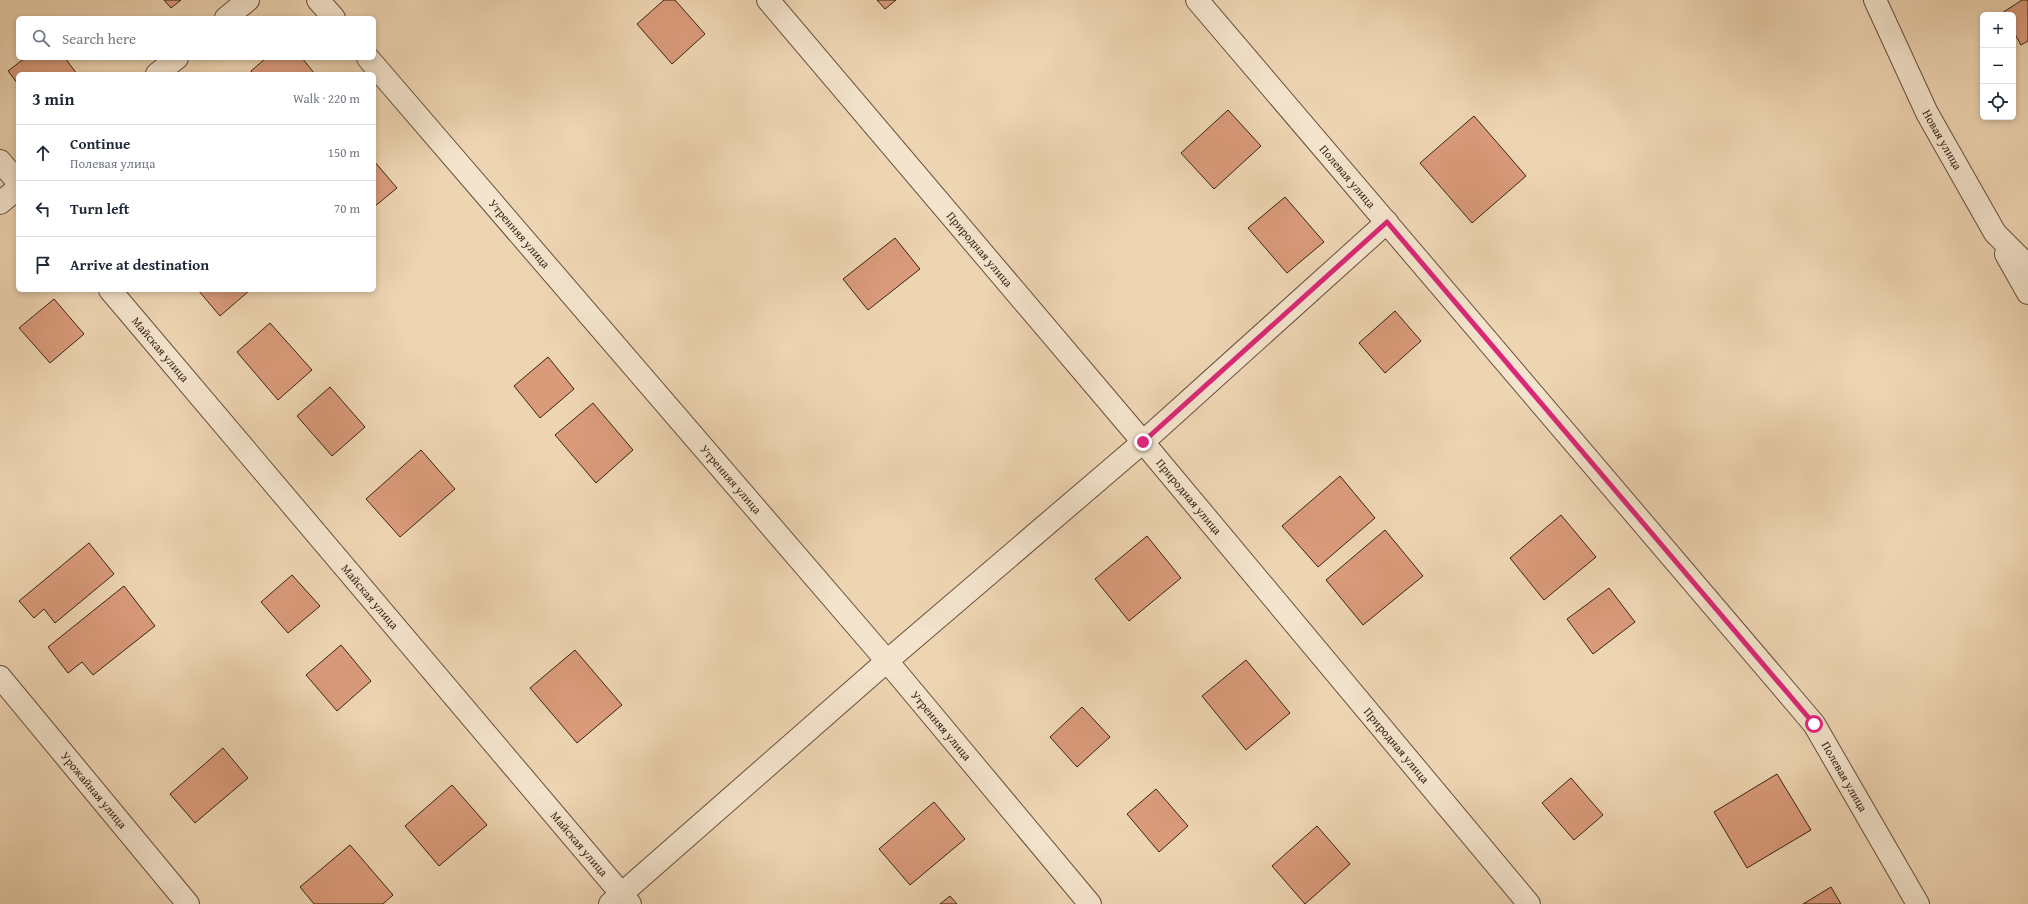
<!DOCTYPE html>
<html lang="en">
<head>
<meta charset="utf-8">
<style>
  :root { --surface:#fff; --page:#f2f2f3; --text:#1f2937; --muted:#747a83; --line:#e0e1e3 }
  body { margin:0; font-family:"Gentium Book Plus",serif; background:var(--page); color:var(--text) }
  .controls { position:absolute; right:12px; top:12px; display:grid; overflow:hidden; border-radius:6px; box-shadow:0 2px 6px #0003 }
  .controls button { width:36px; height:36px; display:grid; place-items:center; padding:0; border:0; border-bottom:1px solid var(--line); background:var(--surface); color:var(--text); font:20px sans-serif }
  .stop { position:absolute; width:12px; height:12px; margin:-9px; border:3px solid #db2777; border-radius:50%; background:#fff }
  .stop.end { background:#db2777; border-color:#fff; box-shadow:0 1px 4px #0008 }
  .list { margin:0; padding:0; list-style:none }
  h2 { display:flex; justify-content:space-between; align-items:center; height:52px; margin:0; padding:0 16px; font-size:17px }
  h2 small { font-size:13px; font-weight:400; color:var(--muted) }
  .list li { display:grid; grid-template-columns:26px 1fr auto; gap:12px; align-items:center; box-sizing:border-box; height:56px; padding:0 16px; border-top:1px solid var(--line) }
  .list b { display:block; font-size:15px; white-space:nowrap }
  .list p { margin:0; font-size:13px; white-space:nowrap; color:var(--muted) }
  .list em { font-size:13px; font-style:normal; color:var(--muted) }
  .icon { flex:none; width:22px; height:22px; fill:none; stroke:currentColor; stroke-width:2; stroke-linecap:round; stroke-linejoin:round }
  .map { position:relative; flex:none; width:2028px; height:904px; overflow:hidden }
  .search { position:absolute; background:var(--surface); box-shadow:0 2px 6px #0003; left:16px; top:16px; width:360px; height:44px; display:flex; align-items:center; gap:10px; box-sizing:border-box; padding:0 14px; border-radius:6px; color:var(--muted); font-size:15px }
  .panel { position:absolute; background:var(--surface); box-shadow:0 2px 6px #0003; left:16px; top:72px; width:360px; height:220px; border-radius:6px }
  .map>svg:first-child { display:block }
  .building { fill:#da9b7b; stroke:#392214 }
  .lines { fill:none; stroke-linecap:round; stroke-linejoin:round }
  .minor-casing { stroke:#664f3c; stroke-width:24 }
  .minor { stroke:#f4e4cd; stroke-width:22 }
  .route { stroke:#db2777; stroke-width:5 }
  .labels { text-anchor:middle; stroke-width:3; stroke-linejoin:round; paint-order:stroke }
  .street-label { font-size:12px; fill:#392214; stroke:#f4e4cd }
</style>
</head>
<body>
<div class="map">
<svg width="2028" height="904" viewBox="0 0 2028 904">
  <rect width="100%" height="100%" fill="#eed5b2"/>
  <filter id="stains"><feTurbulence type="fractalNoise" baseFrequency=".005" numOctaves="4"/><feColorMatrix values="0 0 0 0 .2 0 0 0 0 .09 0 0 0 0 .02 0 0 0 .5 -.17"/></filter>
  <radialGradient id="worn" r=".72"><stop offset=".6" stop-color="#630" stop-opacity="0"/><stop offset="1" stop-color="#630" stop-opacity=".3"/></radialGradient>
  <g class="building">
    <path d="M164 0H181L171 8Z"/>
    <path d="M664 0H675L705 34 672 64 637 24Z"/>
    <path d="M877 0H896L885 9Z"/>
    <path d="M2022 0H2028V41L2021 45 2013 31V15H2003L2002 13Z"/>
    <path d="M25 58H65L77 74H18V84L8 71Z"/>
    <path d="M266 58H302L315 74H253L251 71Z"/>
    <path d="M1228 110 1261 146 1214 189 1181 153Z"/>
    <path d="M1474 116 1526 176 1472 223 1420 163Z"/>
    <path d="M374 161 397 188 374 207Z"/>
    <path d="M1285 197 1324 242 1287 273 1248 228Z"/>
    <path d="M895 238 920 269 868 310 843 279Z"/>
    <path d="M198 290H250L220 316Z"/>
    <path d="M54 299 84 334 50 363 19 328Z"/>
    <path d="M1395 311 1421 341 1385 373 1359 343Z"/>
    <path d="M270 323 312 370 278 400 237 352Z"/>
    <path d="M548 357 574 389 540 418 514 386Z"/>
    <path d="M330 387 365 427 332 456 297 416Z"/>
    <path d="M593 403 633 450 596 483 555 435Z"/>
    <path d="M421 450 455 489 400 537 366 499Z"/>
    <path d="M1340 476 1375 518 1318 567 1282 526Z"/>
    <path d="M1561 515 1596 557 1544 600 1510 558Z"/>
    <path d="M1385 530 1423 576 1363 625 1326 580Z"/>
    <path d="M1147 536 1181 578 1129 621 1095 579Z"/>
    <path d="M89 543 114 574 55 623 44 609 34 618 19 601Z"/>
    <path d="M292 575 320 606 288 633 261 602Z"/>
    <path d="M124 586 155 626 93 675 82 662 68 673 48 647Z"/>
    <path d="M1609 588 1635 622 1593 654 1567 619Z"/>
    <path d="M341 645 371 681 337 711 306 675Z"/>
    <path d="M575 650 622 705 577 743 530 688Z"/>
    <path d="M1246 660 1290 713 1246 750 1202 696Z"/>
    <path d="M1082 707 1110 737 1077 767 1050 737Z"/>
    <path d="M223 748 248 778 195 823 170 794Z"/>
    <path d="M1777 774 1811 830 1747 868 1714 812Z"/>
    <path d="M1571 778 1603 815 1574 840 1542 803Z"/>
    <path d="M452 785 487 825 439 866 405 826Z"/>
    <path d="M1156 789 1188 826 1159 852 1127 814Z"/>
    <path d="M934 802 965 839 910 885 879 849Z"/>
    <path d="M1317 826 1350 864 1305 904 1272 866Z"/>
    <path d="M350 845 393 895 383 904H314L300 887Z"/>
    <path d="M1831 887 1841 904H1803Z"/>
    <path d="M950 896 957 904H940Z"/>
  </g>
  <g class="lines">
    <g class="minor-casing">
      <g id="minor">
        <path d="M318 0 334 18"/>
        <path id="s1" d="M768 0 1143 442 1529 904"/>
        <path id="s2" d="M1197 0 1814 724 1918 904"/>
        <path id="s3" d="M1875 0 1927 113 1995 233 2028 266"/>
        <path d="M226 18 248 0"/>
        <path id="s4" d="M368 58 887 661 1090 904"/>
        <path d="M157 74 177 58"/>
        <path d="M0 161 18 182"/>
        <path d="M0 203 18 188"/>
        <path d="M2006 254 2028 293"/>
        <path id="s5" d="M110 290 630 904"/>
        <path id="s6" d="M0 677 188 904"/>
        <path d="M610 904 887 661 1143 442 1387 222"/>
      </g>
    </g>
    <use href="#minor" class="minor"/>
  </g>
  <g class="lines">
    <path class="route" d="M1143 442 1387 222 1814 724"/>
  </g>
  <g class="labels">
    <g class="street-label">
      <text dy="4" stroke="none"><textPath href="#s3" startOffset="155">Новая улица</textPath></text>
      <text dy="4" stroke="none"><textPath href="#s2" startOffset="232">Полевая улица</textPath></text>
      <text dy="4" stroke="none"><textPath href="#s4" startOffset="232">Утренняя улица</textPath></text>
      <text dy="4" stroke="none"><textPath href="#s1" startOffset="327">Природная улица</textPath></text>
      <text dy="4" stroke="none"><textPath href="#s5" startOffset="78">Майская улица</textPath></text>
      <text dy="4" stroke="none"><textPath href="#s4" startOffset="556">Утренняя улица</textPath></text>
      <text dy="4" stroke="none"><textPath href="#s1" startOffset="651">Природная улица</textPath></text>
      <text dy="4" stroke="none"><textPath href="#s5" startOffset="402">Майская улица</textPath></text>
      <text dy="4" stroke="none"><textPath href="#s4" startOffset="880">Утренняя улица</textPath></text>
      <text dy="4" stroke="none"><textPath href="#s1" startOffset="975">Природная улица</textPath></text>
      <text dy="4" stroke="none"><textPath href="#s2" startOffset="1012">Полевая улица</textPath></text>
      <text dy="4" stroke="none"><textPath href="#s6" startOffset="147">Урожайная улица</textPath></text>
      <text dy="4" stroke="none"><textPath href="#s5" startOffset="726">Майская улица</textPath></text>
    </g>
  </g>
  <rect width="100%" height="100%" filter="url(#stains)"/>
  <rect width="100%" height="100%" fill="url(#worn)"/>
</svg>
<div class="controls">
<button>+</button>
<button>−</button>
<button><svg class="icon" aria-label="locate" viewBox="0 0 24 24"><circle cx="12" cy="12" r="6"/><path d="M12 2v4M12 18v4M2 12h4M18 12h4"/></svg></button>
</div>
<div class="stop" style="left:1814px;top:724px"></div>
<div class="stop end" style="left:1143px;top:442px"></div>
<div class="search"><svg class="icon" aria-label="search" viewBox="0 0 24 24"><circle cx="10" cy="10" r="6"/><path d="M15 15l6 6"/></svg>Search here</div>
<section class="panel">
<h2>3 min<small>Walk · 220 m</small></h2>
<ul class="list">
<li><svg class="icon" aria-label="ahead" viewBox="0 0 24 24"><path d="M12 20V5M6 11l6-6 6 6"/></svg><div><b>Continue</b><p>Полевая улица</p></div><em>150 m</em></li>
<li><svg class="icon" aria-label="left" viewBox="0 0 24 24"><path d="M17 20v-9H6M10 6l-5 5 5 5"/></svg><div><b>Turn left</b></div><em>70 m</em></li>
<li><svg class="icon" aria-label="arrive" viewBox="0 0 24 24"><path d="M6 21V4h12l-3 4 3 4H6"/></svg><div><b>Arrive at destination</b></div></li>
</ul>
</section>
</div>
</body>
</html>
